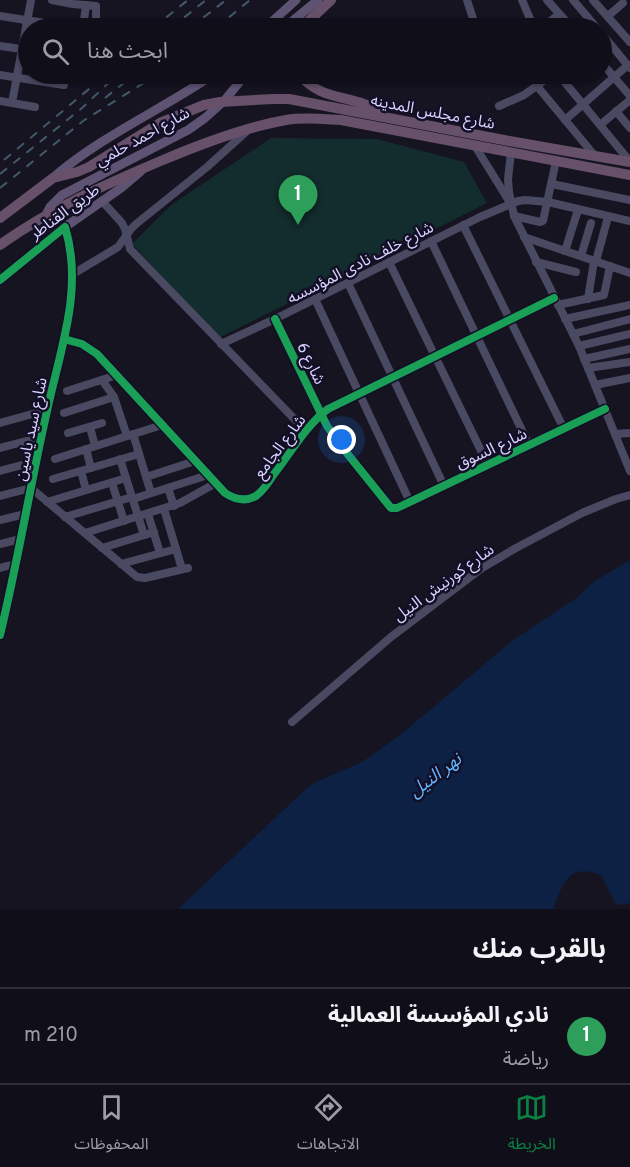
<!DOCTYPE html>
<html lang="ar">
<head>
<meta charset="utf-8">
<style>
  :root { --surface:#100f19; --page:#191822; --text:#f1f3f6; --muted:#9c9ca2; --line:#302f38; --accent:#0b8043 }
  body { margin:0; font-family:Overpass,"Noto Sans Arabic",sans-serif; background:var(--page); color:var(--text); direction:rtl }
  .you { position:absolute; left:342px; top:440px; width:21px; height:21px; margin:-15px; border:4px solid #fff; border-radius:50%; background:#1a73e8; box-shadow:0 0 0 9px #1a73e833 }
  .badge { display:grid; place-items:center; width:39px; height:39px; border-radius:50%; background:var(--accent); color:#fff; font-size:20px; font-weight:700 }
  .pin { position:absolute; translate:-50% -50px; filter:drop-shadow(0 2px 3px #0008) }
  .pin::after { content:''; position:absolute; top:32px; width:21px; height:18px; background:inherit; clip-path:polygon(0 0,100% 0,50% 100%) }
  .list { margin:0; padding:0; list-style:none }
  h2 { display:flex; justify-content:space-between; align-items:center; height:78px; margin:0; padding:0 24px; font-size:26px }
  h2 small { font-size:20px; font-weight:400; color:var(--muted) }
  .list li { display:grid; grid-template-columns:39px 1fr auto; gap:18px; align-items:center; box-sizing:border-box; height:96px; padding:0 24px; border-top:2px solid var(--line) }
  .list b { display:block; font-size:22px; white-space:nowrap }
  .list p { margin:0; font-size:20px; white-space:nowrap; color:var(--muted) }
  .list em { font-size:20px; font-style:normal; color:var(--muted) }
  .icon { flex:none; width:33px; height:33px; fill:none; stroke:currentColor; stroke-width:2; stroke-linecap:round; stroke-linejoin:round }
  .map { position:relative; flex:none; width:630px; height:909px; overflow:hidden; direction:ltr }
  .search { position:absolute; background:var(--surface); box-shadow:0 2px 4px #0004; left:18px; right:18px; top:18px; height:66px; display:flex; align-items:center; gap:15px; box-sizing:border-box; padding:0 21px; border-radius:33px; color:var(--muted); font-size:22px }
  .sheet { height:174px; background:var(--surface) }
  nav { display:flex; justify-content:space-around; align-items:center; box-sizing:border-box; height:84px; border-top:2px solid var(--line); background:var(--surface); font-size:16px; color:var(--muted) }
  nav a { display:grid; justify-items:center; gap:3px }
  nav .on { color:var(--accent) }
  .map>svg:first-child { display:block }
  .green { fill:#132c2d }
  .water { fill:#0d2144 }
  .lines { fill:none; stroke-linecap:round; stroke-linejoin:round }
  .minor { stroke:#4a4962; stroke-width:8 }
  .major { stroke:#5e5373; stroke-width:9 }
  .highway { stroke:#67516a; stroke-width:10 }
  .rail { stroke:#43596b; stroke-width:2; stroke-dasharray:9 8; stroke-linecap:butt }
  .cycleway-casing { stroke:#130f26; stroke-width:11 }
  .cycleway { stroke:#1a9f57; stroke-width:8 }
  .labels { text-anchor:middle; stroke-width:5; stroke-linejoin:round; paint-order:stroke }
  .street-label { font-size:16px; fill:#d9d4ff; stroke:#130f26 }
  .water-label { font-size:18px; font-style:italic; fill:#62b6ff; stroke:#130f26 }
</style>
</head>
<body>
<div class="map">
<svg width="630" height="909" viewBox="0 0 630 909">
  <rect width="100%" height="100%" fill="#161421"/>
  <path class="green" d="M271 138 377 139 464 162 487 203 219 338 132 244 171 205Z"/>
  <path class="water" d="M630 560V903L620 905 616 904 601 875C568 862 563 884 553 909H178L307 788 318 781 362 762 399 736 512 641 575 599 595 581Z"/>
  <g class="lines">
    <g class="minor">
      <path d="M52 0 73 4 96 6V28"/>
      <path d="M467 0 476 28"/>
      <path d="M522 0 534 28"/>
      <path d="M547 0 572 28"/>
      <path d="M573 0 597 28"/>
      <path d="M593 0 630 42"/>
      <path d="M0 16 76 28"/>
      <path d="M608 16 623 3"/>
      <path d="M83 28 86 5"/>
      <path d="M542 28 559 14"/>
      <path d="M602 34 630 68"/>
      <path d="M0 46 28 50"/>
      <path d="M602 63 630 96"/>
      <path d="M558 74 627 158"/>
      <path d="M0 75 64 85"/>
      <path d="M537 86 595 156"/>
      <path d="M0 101 35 107"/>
      <path d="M12 103 31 0"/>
      <path d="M499 106 524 95 553 74"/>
      <path d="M616 111 630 128"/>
      <path d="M565 120 628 65"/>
      <path d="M600 125 630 100"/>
      <path d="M475 146 509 201"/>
      <path d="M511 152 508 179 509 192 514 216 579 346 630 471"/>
      <path d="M552 184 630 200"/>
      <path d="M102 201 122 223 125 229 130 249 306 431"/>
      <path d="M514 216 540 222 543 221 556 161"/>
      <path d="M463 225 564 429"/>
      <path d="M524 237 630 273"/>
      <path d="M431 241 529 445"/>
      <path d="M565 251 578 210"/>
      <path d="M581 256 591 223"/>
      <path d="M596 261 608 217"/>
      <path d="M389 262 488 465"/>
      <path d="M536 262 576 272"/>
      <path d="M73 274 118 247 131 229 136 224 207 167 247 131"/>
      <path d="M0 280 65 227C84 289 60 350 47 411 30 486 18 561 0 635"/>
      <path d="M348 283 444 486"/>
      <path d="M315 299 410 502"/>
      <path d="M588 299 594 261"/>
      <path d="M558 305 604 295 610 266"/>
      <path d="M275 319 327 426 342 447 391 508H397L605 409"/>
      <path d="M565 319 630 305"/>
      <path d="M573 334 630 319"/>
      <path d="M64 339 82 344 97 354 225 493C234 499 245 502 256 496 263 491 269 482 274 474 289 455 308 423 328 409L554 298"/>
      <path d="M221 344 275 319 480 217 518 201 525 200 548 202 630 221"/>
      <path d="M579 346 630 334"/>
      <path d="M584 359 630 349"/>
      <path d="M588 368 630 362"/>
      <path d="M102 380 114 397 127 436"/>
      <path d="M595 385 630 378"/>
      <path d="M67 391 117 375"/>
      <path d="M64 413 114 397"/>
      <path d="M0 423 47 410"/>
      <path d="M90 427 95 446"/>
      <path d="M68 433 102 423"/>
      <path d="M133 434 151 493"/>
      <path d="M615 434 630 433"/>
      <path d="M0 448 42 437"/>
      <path d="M86 449 91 468"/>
      <path d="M55 459 162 425"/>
      <path d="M120 459 144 535"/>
      <path d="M0 471 37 461"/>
      <path d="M81 471 86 490"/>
      <path d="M146 477 195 461"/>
      <path d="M53 479 139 454"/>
      <path d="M112 483 124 521"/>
      <path d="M168 488 174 506"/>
      <path d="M0 496 31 488 137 577 145 578 188 568"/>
      <path d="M133 499 208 475"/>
      <path d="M47 502 126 478"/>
      <path d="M164 509 182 569"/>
      <path d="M148 514 160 553"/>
      <path d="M65 517 132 497"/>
      <path d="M0 520 25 514"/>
      <path d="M85 533 180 503 216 483"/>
      <path d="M0 544 20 539"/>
      <path d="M102 548 154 532"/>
      <path d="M121 564 176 549"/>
      <path d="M0 568 15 564"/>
      <path d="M292 722 391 637 482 568 516 548 582 513 616 499 630 495"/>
    </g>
    <g class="major">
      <path d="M265 28 296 0"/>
      <path d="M284 28 318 0"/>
      <path d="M55 176C103 135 163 109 214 74"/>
      <path d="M46 215 50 207 62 195 188 130 205 118 224 101 246 74"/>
      <path d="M65 227 121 188 141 171"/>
    </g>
    <g class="highway">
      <path d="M301 28 331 0"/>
      <path d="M299 74C323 104 356 93 382 114"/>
      <path d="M0 218 53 178 77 172 89 167 160 123 204 105 220 102 273 99H289L509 141 630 162"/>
      <path d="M0 245C50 209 106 184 163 160 201 144 245 127 286 120 304 117 322 119 341 120L630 175"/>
    </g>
    <g class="rail">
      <path d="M153 28 188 0"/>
      <path d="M171 28 206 0"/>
      <path d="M190 28 226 0"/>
      <path d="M216 28 250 0"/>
      <path d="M105 98 135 74"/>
      <path d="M4 160 107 74"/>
      <path d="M0 174 82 108 118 74"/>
      <path d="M0 188 83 121 158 74"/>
    </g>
    <g class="cycleway-casing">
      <g id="cycleway">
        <path d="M0 280 65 227C84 289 60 350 47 411 30 486 18 561 0 635"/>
        <path d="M275 319 327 426 342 447 391 508H397L605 409"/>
        <path d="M64 339 82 344 97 354 225 493C234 499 245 502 256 496 263 491 269 482 274 474 289 455 308 423 328 409L554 298"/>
      </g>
    </g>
    <use href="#cycleway" class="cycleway"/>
  </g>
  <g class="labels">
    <g class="street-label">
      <text transform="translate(433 111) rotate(11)" y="6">شارع مجلس المدينه</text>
      <text transform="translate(142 136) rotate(-29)" y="6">شارع احمد حلمي</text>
      <text transform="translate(64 211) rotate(-36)" y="6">طريق القناطر</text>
      <text transform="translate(360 262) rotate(-27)" y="6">شارع خلف نادى المؤسسه</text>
      <text transform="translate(312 363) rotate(64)" y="6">شارع 6</text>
      <text transform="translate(30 429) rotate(-78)" y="6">شارع سيد ياسين</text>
      <text transform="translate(279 446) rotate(-53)" y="6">شارع الجامع</text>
      <text transform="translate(491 448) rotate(-25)" y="6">شارع السوق</text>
      <text transform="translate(443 582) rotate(-36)" y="6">شارع كورنيش النيل</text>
    </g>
    <g class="water-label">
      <text transform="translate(435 775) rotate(-37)" y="6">نهر النيل</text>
    </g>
  </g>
</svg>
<div class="you"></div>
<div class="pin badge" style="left:298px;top:225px;background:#2e9e5b">1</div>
<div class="search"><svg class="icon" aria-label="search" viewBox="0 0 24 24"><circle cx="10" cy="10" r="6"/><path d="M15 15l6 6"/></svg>ابحث هنا</div>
</div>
<section class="sheet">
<h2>بالقرب منك<small></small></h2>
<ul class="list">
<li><span class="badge" style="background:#2e9e5b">1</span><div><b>نادي المؤسسة العمالية</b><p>رياضة</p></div><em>210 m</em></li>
</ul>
</section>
<nav>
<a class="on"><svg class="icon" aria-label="map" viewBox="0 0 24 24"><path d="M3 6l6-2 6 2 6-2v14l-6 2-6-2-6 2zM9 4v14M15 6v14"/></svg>الخريطة</a>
<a><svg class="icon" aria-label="directions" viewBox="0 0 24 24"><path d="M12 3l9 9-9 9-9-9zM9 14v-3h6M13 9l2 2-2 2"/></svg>الاتجاهات</a>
<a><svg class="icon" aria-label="saved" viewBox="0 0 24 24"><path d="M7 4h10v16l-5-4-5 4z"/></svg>المحفوظات</a>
</nav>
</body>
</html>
